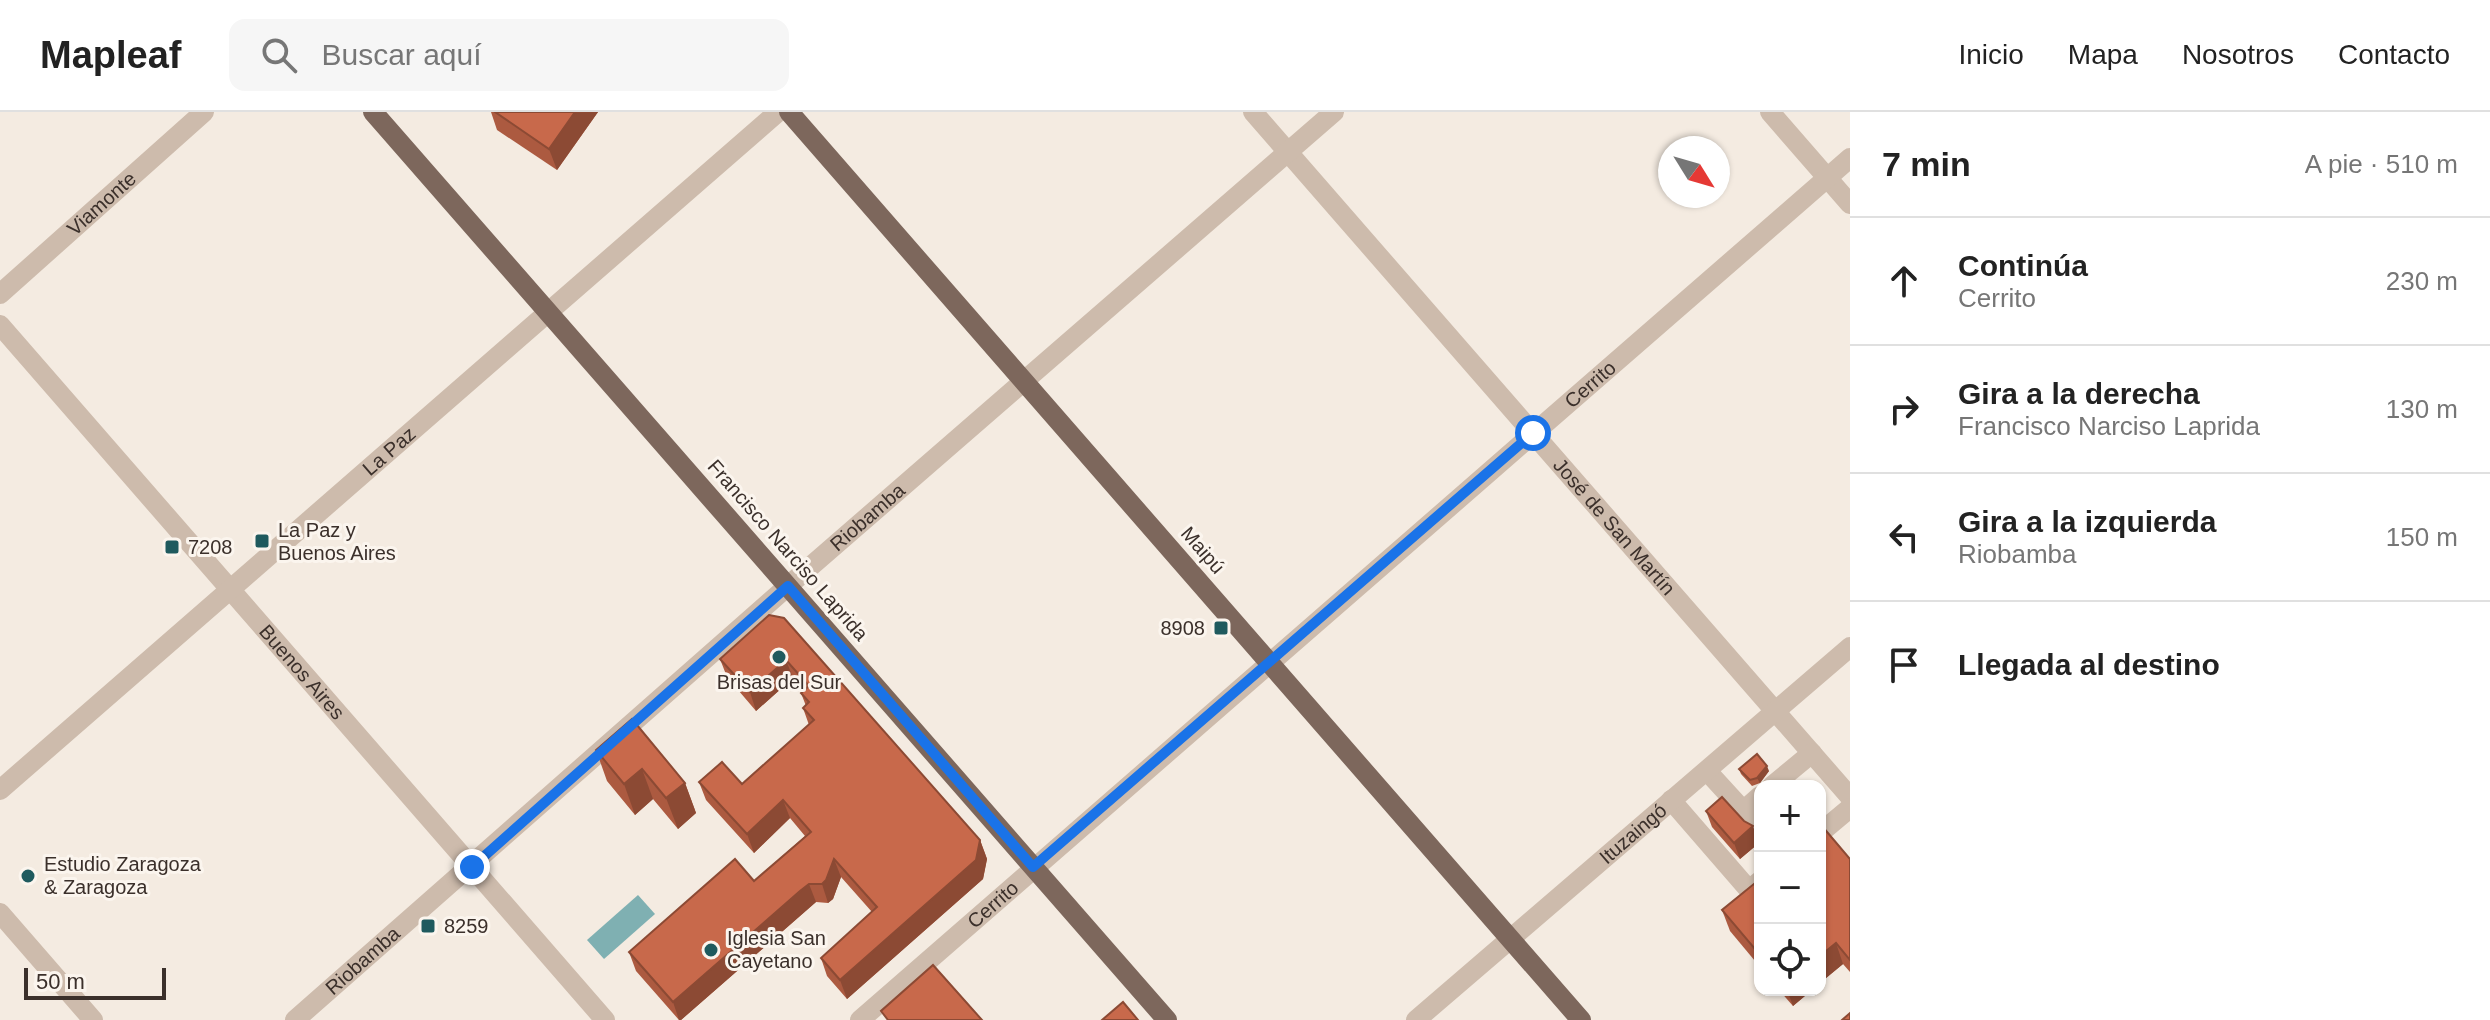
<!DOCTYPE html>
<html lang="es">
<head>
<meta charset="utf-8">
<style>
  :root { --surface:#fff; --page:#f6f6f6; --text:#222; --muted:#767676; --line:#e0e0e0 }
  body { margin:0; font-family:Helvetica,sans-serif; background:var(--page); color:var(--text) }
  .controls { position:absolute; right:24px; bottom:24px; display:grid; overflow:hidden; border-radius:16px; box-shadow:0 2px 6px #0004 }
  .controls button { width:72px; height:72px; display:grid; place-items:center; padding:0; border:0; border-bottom:2px solid var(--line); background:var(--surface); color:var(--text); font:40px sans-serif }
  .compass { position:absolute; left:1658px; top:24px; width:72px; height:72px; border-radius:50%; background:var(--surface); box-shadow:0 2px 6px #0004; rotate:127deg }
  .scale { position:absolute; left:24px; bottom:20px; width:142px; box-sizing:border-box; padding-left:8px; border:4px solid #3b302b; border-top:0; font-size:22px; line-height:28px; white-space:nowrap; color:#3b302b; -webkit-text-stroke:6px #fbf5ee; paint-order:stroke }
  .stop { position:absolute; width:24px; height:24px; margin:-18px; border:6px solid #1a73e8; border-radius:50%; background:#fff }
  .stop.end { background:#1a73e8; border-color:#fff; box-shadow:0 2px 8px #0008 }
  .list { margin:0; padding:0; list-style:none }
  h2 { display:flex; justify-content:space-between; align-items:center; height:104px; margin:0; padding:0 32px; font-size:34px }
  h2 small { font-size:26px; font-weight:400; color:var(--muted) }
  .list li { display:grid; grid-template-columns:52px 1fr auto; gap:24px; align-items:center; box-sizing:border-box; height:128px; padding:0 32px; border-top:2px solid var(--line) }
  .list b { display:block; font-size:30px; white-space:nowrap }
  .list p { margin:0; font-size:26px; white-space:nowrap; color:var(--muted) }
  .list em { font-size:26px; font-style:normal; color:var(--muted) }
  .icon { flex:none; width:44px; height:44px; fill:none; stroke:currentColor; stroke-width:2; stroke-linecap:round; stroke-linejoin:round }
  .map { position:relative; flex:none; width:1850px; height:908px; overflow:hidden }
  header { display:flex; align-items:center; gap:48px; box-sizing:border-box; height:112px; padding:0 40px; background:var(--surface); border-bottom:2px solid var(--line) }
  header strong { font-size:38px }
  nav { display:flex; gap:44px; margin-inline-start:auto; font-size:28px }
  .search { width:560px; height:72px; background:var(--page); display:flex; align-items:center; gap:20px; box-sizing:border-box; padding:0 28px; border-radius:16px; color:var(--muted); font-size:30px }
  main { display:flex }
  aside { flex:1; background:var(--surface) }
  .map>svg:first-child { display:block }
  .water { fill:#7fb0b2 }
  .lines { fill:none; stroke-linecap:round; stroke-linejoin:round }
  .minor { stroke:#cdbbac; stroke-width:20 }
  .major { stroke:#7d675c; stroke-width:20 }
  .wall { fill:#ac5a40 }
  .shaded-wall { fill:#8c4a34 }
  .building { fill:#c8694b; stroke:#8c4a34; stroke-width:2 }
  .route { stroke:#1a73e8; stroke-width:10 }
  .poi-dot { fill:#1f5a5e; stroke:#fbf5ee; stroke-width:3 }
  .labels { text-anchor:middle; stroke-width:6; stroke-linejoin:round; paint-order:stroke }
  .street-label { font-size:20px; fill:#3b302b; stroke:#fbf5ee }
  .poi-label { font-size:20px; fill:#3b302b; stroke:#fbf5ee; text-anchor:start }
</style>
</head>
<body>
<header>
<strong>Mapleaf</strong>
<div class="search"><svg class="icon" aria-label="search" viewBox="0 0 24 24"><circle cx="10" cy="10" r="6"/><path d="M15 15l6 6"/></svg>Buscar aquí</div>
<nav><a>Inicio</a><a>Mapa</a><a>Nosotros</a><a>Contacto</a></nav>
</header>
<main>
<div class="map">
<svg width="1850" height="908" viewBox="0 0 1850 908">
  <rect width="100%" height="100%" fill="#f4ebe1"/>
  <path class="water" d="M638 783 655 802 604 847 587 828Z"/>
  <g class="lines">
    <g class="minor">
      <path id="s1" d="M1253 0 1850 685"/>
      <path d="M1770 0 1850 92"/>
      <path id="s2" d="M0 182 204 0"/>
      <path id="s3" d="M0 213 605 908"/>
      <path d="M1707 659 1760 717"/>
      <path d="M1772 674 1812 641"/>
      <path id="s4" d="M0 678 778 0"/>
      <path d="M1671 688 1749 778 1760 769"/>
      <path d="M1743 699 1760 684"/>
      <path d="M1820 721 1850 696"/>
      <path d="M0 801 93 908"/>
      <path id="s5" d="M295 908 788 474 1334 0"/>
      <path id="s6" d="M860 908 1850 46"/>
      <path id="s7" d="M1416 908 1850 535"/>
    </g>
    <g class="major">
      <path d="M373 0 1167 908"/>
      <path d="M789 0 1581 908"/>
    </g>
  </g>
  <g class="wall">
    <path d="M491 0H598L557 58 497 18Z"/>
    <path d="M769 503 980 728 987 747 983 767 847 887 827 864 821 846 872 800 841 765 833 787 828 791 816 790 681 908H679L636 859 629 840 754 769 805 724 790 706 754 741 706 688 699 670 742 672 809 613 803 596 806 594 801 581 804 579 793 566 756 599 727 565 720 547Z"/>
    <path d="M596 638 685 671 696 701 678 717 653 687 635 703 607 669Z"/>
    <path d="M1739 657 1769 659 1760 671 1752 674 1741 662Z"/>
    <path d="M1706 699 1759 731 1740 747 1712 715Z"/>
    <path d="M1850 747V860L1843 852 1820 871Z"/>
    <path d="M1760 767V855L1730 819 1722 798Z"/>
    <path d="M1779 878H1812L1793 894Z"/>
  </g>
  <g class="shaded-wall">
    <path d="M575 0H598L557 58 549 37Z"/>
    <path d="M786 548 793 566 756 599 750 580Z"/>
    <path d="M1767 654 1769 659 1760 671 1757 666Z"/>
    <path d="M642 657 653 687 635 703 624 672Z"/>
    <path d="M685 671 696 701 678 717 666 686Z"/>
    <path d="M783 688 790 706 754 741 747 722Z"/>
    <path d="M1753 714 1759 731 1740 747 1734 731Z"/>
    <path d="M980 728 987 747 983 767 847 887 840 868Z"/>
    <path d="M834 747 841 765 833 787 828 791 822 772Z"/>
    <path d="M809 772 816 790 681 908H679L673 890Z"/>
    <path d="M1836 831 1843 852 1820 871V844Z"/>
    <path d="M1787 878H1812L1793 894Z"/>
  </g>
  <g class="building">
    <path d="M495 0H575L549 37Z"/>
    <path d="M769 503 784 506 980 728 976 748 840 868 821 846 877 795 834 747 826 768 822 772H809L800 779 673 890 629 840 735 747 754 769 811 720 783 688 747 722 699 670 722 650 742 672 814 608 803 596 809 590 801 581 809 574 786 548 750 580 720 547Z"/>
    <path d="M632 607 685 671 666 686 642 657 624 672 596 638Z"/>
    <path d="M1757 642 1767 654 1757 666 1750 668 1739 657Z"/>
    <path d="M1722 685 1744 709 1753 714 1734 731 1706 699Z"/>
    <path d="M1822 714 1850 747V848L1836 831 1820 844V716Z"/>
    <path d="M1760 767V843L1722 798Z"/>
    <path d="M933 853 982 908H888L881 899Z"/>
    <path d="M1123 890 1138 908H1102Z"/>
    <path d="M1850 901V908H1842Z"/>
  </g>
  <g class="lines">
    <path class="route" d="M472 755 788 474 1033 755 1533 321"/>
  </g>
  <g class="poi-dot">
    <rect x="254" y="421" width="16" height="16" rx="4"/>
    <rect x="164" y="427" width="16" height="16" rx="4"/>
    <rect x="1213" y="508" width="16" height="16" rx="4"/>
    <circle cx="779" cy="545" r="8"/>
    <circle cx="28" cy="764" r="8"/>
    <rect x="420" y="806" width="16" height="16" rx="4"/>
    <circle cx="711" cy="838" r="8"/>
  </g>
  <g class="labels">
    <g class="street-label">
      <text dy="7" stroke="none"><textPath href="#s2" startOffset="136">Viamonte</textPath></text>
      <text dy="7" stroke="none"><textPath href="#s6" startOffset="968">Cerrito</textPath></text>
      <text dy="7" stroke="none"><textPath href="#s4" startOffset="516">La Paz</textPath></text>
      <text dy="7" stroke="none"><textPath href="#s5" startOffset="762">Riobamba</textPath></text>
      <text dy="7" stroke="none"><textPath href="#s1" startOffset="550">José de San Martín</textPath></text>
      <text transform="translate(788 438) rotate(49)" y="7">Francisco Narciso Laprida</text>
      <text transform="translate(1203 438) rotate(49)" y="7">Maipú</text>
      <text dy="7" stroke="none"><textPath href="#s3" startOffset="460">Buenos Aires</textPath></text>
      <text dy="7" stroke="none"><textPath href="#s7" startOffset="286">Ituzaingó</textPath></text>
      <text dy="7" stroke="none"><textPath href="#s6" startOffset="176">Cerrito</textPath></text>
      <text dy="7" stroke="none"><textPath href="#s5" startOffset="90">Riobamba</textPath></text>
    </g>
    <g class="poi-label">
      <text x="278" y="425">La Paz y<tspan x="278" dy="23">Buenos Aires</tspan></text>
      <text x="188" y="442">7208</text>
      <text x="1205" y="523" text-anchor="end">8908</text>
      <text x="779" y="577" text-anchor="middle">Brisas del Sur</text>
      <text x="44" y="759">Estudio Zaragoza<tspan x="44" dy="23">&amp; Zaragoza</tspan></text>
      <text x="444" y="821">8259</text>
      <text x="727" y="833">Iglesia San<tspan x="727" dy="23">Cayetano</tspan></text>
    </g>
  </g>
</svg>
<div class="controls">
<button>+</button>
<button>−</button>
<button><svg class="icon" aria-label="locate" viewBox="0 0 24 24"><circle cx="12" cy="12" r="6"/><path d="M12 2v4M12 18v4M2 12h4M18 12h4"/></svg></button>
</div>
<svg class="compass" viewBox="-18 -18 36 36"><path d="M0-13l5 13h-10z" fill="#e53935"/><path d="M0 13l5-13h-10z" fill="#767676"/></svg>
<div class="scale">50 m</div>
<div class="stop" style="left:1533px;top:321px"></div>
<div class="stop end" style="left:472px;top:755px"></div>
</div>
<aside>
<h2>7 min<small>A pie · 510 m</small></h2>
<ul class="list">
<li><svg class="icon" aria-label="ahead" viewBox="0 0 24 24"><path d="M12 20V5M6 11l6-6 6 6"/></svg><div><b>Continúa</b><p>Cerrito</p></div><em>230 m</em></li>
<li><svg class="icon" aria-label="right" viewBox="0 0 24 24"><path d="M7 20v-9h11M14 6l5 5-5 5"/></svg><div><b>Gira a la derecha</b><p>Francisco Narciso Laprida</p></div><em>130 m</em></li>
<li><svg class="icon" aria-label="left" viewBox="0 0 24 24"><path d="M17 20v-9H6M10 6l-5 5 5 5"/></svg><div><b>Gira a la izquierda</b><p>Riobamba</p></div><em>150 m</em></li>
<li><svg class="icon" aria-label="arrive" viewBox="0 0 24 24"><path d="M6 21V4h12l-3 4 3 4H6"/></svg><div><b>Llegada al destino</b></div></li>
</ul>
</aside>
</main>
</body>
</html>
